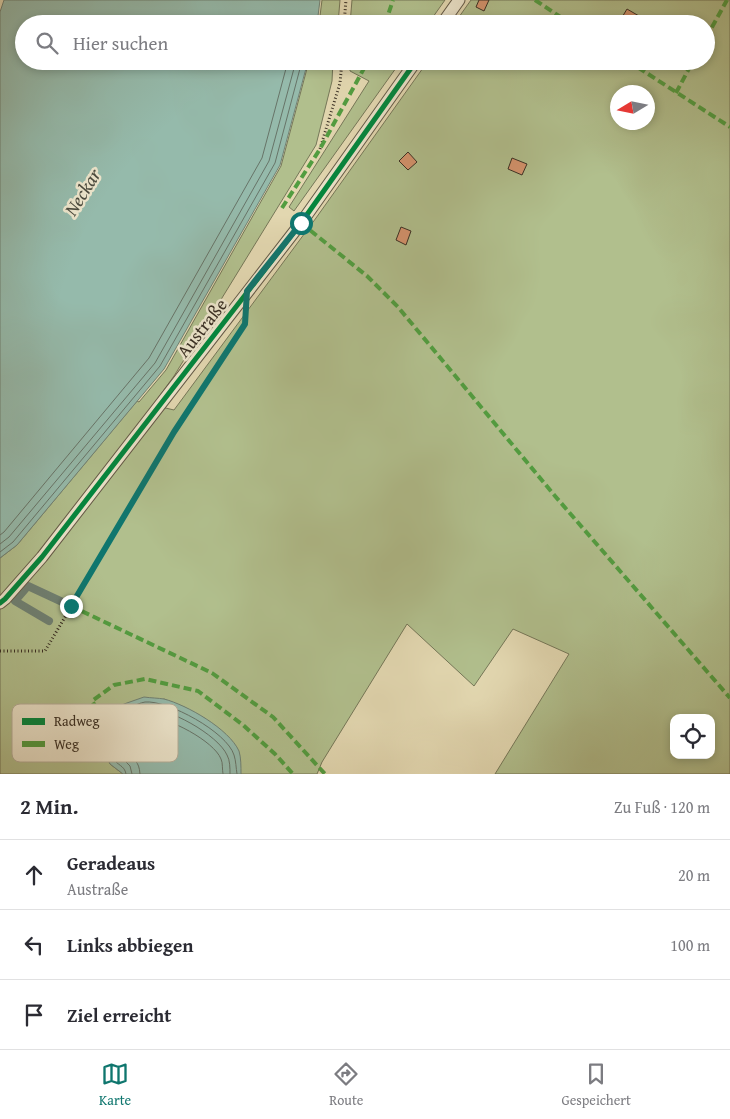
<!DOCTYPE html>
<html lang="de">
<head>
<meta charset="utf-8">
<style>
  :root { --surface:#fff; --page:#f2f2f3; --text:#2b2b33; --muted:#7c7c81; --line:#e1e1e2; --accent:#0f766e }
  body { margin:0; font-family:"Gentium Book Plus",serif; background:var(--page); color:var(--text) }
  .controls { position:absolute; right:15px; bottom:15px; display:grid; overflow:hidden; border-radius:10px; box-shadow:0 2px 8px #0003 }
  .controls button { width:45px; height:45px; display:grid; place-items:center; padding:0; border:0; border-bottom:1px solid var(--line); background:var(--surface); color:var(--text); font:25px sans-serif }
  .compass { position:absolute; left:610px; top:85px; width:45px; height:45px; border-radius:50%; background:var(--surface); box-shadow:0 2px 8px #0003; rotate:260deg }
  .stop { position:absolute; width:15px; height:15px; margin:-11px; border:4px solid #0f766e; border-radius:50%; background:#fff }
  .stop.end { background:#0f766e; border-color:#fff; box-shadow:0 1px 5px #0008 }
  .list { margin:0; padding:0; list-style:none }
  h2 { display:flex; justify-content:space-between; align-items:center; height:65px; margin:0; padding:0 20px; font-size:21px }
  h2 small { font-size:16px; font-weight:400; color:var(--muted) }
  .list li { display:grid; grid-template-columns:32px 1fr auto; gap:15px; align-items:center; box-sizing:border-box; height:70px; padding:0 20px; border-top:1px solid var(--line) }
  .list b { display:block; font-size:19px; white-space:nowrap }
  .list p { margin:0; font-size:16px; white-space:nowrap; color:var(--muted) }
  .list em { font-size:16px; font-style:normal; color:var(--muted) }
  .icon { flex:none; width:28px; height:28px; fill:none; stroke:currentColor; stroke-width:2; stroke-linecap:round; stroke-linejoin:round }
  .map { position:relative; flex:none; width:730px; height:774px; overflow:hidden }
  .search { position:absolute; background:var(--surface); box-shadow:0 2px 8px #0003; left:15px; right:15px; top:15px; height:55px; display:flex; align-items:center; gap:12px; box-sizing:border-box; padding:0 18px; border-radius:28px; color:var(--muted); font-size:19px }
  .sheet { height:275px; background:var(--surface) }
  nav { display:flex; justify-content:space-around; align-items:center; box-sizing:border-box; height:70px; border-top:1px solid var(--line); background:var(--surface); font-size:14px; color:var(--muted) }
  nav a { display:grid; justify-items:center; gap:2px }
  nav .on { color:var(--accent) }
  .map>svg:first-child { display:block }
  .green { fill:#b1bf8d; stroke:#757758; fill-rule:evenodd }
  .water { fill:#95baab; stroke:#708275 }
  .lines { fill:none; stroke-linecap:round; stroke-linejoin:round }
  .shore { stroke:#677468; stroke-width:1 }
  .stream { stroke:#708275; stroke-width:8 }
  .building { fill:#d6946e; stroke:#392f24 }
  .service-casing { stroke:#635947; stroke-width:13 }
  .path { stroke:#392f24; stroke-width:3; stroke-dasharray:1 2.5; stroke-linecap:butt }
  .service { stroke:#ece5cc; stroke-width:11 }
  .quiet { stroke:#529d40; stroke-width:4; stroke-dasharray:8 4; stroke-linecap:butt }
  .cycleway-casing { stroke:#ece5cc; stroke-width:8 }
  .cycleway { stroke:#00873e; stroke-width:5 }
  .route { stroke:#0f766e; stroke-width:6 }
  .labels { text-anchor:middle; stroke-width:5; stroke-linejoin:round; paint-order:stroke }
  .street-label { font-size:18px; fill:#392f24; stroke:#ece5cc }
  .water-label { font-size:19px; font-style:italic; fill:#4b4b3f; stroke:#ece5cc }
  .key { fill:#ece5cc; stroke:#b6ae9a; stroke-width:1 }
  .key-label { font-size:14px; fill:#392f24 }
</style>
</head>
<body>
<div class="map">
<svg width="730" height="774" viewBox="0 0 730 774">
  <rect width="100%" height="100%" fill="#e2d7b0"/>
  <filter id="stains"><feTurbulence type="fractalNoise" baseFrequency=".004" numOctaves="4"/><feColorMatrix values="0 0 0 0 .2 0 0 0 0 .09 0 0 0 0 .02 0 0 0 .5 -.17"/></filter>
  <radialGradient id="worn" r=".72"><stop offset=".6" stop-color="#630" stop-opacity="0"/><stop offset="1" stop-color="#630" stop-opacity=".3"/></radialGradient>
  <g class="green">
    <path d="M322 0H340L338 24H319Z"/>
    <path d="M352 0H445L428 24H350Z"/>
    <path d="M471 0H730V774H495L569 654 513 629 474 686 407 624 322 762 317 774H241L206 719 184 707 164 699 106 716 112 720 108 726 102 723V744L110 764 123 774H0V558L17 545 137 401 139 402 166 370 281 166 309 61H333L332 81 316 145 174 376 153 405 174 410 316 218 428 61H706V24H454ZM618 92H648V122H618ZM674 718H711V755H674Z"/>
    <path d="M350 61H401L294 211 289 207 369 81 350 71Z"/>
  </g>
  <g class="water">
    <path d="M4 0H320L317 24H24V61H308L280 165 164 369 17 545 0 558V12Z"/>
    <path d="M144 697C151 698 158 698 164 699 187 705 229 729 239 751 241 757 241 767 241 774H123L110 764 102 744V722L108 726 112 720 106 716 124 704Z"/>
  </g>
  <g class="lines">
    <g class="shore">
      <path d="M0 535 4 532 149 358 262 158 288 61"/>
      <path d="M0 544 9 537 155 363 269 161 296 61"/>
      <path d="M0 552 13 542 160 366 275 163 302 61"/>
      <path d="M126 774C125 767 120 766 115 761 109 754 107 742 107 732L112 729 116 723 117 715C125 710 135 704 145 702 168 700 227 732 234 755 236 761 236 768 237 774"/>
      <path d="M132 774 130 766 120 756 113 741V736L121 726 124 718C130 714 138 710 145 709 167 706 218 735 227 755 230 760 230 768 230 774"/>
      <path d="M140 774C139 760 134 761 126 752 124 749 122 744 121 740L128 730 131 722C136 719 143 716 149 717 168 717 214 741 221 759 223 763 222 769 223 774"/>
    </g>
    <path class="stream" d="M49 621 15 601 28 586 71 606"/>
  </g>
  <g class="building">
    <path d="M479 0H489L484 11 476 7Z"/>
    <path d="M627 9 639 16 634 24H629L621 19Z"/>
    <path d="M408 152 417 162 408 170 399 161Z"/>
    <path d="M512 158 527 164 522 175 508 169Z"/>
    <path d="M401 227 411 231 406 245 396 240Z"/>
  </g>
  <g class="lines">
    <g class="service-casing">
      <g id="service">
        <path d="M442 24 459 0"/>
        <path d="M0 603 5 599 42 557 301 223 416 61"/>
      </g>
    </g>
    <g class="path">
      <path d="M344 24 346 0"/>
      <path d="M320 149 340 83 342 61"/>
      <path d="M0 651H45L174 432 231 345"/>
    </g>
    <use href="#service" class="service"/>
    <g class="quiet">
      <path d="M535 0 571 24"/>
      <path d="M385 24 393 0"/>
      <path d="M706 38 727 0"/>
      <path d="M628 61 730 127"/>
      <path d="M676 93 693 61"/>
      <path d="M282 208 320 149 368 61"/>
      <path d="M301 223 367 276 398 307 555 496 730 698"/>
      <path d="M71 606 212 673 273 717 325 774"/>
      <path d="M104 719 92 701 114 685 145 679 198 691 243 725 275 754 293 774"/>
    </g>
    <g class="cycleway-casing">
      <path id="cycleway" d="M0 603 5 599 42 557 301 223 416 61"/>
    </g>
    <use href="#cycleway" class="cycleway"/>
  </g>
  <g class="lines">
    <path class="route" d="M71 606 174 432 245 324 247 291 301 223"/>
  </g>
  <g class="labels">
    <g class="street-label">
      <text transform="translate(202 328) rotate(-52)" y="6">Austraße</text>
    </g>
    <g class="water-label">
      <text transform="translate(82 192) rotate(-58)" y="7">Neckar</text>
    </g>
  </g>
  <rect x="12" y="704" width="166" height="58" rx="8" class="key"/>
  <rect x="22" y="718" width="23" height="7" fill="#00873e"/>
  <rect x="22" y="741" width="23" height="6" fill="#529d40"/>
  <g class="key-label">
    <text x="54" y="726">Radweg</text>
    <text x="54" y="749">Weg</text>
  </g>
  <rect width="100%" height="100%" filter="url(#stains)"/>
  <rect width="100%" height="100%" fill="url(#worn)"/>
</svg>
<div class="controls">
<button><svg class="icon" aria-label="locate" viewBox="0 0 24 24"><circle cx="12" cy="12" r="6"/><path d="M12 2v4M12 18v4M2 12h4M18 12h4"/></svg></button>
</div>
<svg class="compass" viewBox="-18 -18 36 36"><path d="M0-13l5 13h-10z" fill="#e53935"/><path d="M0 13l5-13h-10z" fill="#7c7c81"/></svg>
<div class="stop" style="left:301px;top:223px"></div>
<div class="stop end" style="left:71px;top:606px"></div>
<div class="search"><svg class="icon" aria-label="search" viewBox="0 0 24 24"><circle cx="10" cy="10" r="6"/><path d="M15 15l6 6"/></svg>Hier suchen</div>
</div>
<section class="sheet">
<h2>2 Min.<small>Zu Fuß · 120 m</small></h2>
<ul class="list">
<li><svg class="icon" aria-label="ahead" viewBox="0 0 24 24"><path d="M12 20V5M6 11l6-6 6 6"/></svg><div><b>Geradeaus</b><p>Austraße</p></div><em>20 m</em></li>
<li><svg class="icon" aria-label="left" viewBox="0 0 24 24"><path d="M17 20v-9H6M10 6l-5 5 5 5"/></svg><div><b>Links abbiegen</b></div><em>100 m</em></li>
<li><svg class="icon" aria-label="arrive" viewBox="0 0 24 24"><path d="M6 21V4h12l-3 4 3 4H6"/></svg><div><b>Ziel erreicht</b></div></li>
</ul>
</section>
<nav>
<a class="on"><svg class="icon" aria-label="map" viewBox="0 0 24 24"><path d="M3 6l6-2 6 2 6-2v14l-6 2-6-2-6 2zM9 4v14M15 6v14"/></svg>Karte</a>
<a><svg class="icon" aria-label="directions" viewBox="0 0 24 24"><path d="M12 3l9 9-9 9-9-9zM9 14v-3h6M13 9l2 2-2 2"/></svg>Route</a>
<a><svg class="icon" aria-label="saved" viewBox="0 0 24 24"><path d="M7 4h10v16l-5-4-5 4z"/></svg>Gespeichert</a>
</nav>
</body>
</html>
